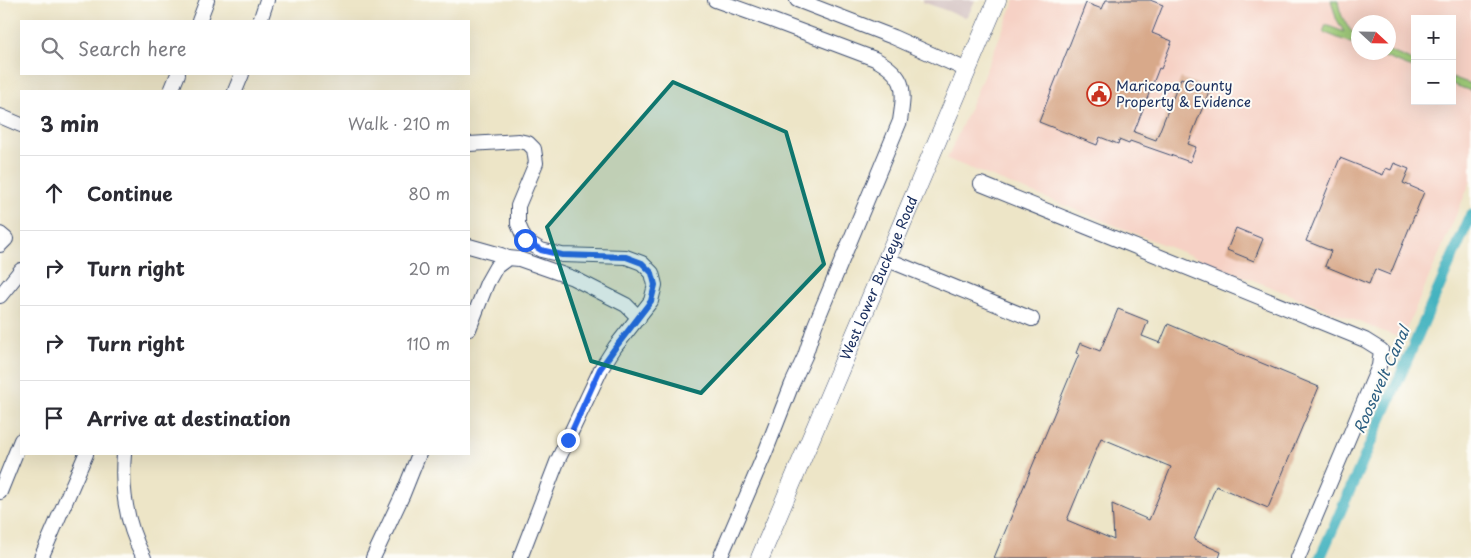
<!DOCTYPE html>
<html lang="en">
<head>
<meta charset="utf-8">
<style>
  :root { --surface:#fff; --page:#f2f2f3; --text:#2b2b33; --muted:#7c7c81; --line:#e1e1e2 }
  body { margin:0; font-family:"Playpen Sans",sans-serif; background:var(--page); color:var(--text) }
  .controls { position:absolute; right:15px; top:15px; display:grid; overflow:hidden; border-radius:0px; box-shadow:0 5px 20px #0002 }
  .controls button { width:45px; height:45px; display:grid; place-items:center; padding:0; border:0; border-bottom:1px solid var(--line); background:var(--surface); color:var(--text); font:25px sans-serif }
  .compass { position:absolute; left:1351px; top:15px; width:45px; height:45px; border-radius:50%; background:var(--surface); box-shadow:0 5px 20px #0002; rotate:112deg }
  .stop { position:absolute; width:15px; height:15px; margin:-11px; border:4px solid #2563eb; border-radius:50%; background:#fff }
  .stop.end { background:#2563eb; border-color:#fff; box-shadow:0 1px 5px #0008 }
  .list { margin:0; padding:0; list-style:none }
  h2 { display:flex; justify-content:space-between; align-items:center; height:65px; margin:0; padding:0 20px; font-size:21px }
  h2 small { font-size:16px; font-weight:400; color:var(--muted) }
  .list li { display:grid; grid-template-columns:32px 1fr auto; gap:15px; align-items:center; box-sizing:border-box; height:75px; padding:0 20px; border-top:1px solid var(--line) }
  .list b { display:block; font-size:19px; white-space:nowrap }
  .list em { font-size:16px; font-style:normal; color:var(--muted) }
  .icon { flex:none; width:28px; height:28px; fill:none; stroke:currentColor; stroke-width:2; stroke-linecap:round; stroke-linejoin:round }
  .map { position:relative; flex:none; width:1471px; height:558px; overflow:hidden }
  .search { position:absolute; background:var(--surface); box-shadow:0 5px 20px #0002; left:20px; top:20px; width:450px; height:55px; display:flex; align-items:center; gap:12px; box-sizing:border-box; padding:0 18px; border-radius:0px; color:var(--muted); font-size:19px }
  .panel { position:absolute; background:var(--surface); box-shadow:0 5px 20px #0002; left:20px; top:90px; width:450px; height:365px; border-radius:0px }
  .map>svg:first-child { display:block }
  .built { fill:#f6d1c5; fill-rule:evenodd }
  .industrial { fill:#d1bfbf }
  .green { fill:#9cc876; stroke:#5c7c6a }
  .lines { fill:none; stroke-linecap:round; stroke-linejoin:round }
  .canal { stroke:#45b3c0; stroke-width:11 }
  .building { fill:#d8a98a; fill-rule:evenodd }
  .minor-casing { stroke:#3a4a6e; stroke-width:16 }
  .major-casing { stroke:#3a4a6e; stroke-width:19 }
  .minor { stroke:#fff; stroke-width:14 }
  .major { stroke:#fff; stroke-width:18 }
  .route { stroke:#2563eb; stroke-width:6 }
  .marked { fill:#0f766e; fill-opacity:0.2; stroke:#0f766e; stroke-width:4; stroke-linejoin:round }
  .labels { text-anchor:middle; stroke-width:4; stroke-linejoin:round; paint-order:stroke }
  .poi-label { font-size:14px; fill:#1b2f5e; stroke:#fdfcf7; text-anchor:start }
  .street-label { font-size:14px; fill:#1b2f5e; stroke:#fdfcf7 }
  .water-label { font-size:15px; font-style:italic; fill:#2a5d80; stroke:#fdfcf7 }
</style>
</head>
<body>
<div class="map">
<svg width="1471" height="558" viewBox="0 0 1471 558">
  <rect width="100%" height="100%" fill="#fdfcf7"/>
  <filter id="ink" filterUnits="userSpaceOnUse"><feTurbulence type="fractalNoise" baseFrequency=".02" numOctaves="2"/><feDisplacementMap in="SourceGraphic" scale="10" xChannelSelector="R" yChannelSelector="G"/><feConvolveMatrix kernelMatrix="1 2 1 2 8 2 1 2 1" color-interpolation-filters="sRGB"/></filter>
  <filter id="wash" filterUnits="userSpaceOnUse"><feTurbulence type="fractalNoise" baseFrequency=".0096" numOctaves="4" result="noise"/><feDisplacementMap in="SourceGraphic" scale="20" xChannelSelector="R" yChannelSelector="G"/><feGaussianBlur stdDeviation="1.12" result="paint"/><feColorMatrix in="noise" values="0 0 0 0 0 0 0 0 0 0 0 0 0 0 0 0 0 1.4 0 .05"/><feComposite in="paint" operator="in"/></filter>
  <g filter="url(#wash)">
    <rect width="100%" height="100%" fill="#ede5c7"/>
    <path class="built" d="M1015 0H1471V181L1402 339 947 159 978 89ZM1415 19H1452V101H1415ZM1358 22H1388V52H1358Z"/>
    <path class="industrial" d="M923 0H975L968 16 964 17 923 2Z"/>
    <g class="green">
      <path d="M1331 0H1338C1339 14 1347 29 1358 37V46L1323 32 1326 25 1344 32 1336 18Z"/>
      <path d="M1389 51 1415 62V69L1374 53 1388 52Z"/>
      <path d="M1452 77 1471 84V91L1452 84Z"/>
    </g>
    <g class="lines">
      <path class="canal" d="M1320 558 1471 215"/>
    </g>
    <g id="blocks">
      <g class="building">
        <path d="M1106 0H1150L1163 5 1152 33 1172 41 1161 69 1159 68 1134 132 1156 140 1181 78 1210 89 1188 144 1196 147 1190 162 1130 141 1129 144 1119 140 1118 144 1100 137 1097 145 1039 122 1086 3 1102 9Z"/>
        <path d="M1340 158 1383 175 1386 168 1391 170 1394 163 1409 169 1403 183 1424 192 1390 275 1375 269 1369 284 1325 266 1331 251 1306 241Z"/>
        <path d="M1236 228 1263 239 1254 261 1227 250Z"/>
        <path d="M1118 309 1148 321 1142 336 1160 343 1168 324 1319 387 1268 508 1216 486 1194 540 1221 552 1219 558H994L1079 354 1076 353 1080 343 1100 351ZM1101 438 1171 467 1149 520 1112 504 1114 540 1067 520Z"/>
      </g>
    </g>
  </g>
  <g filter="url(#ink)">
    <use href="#blocks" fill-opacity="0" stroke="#3a4a6e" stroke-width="1"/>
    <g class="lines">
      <g class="minor-casing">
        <g id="minor">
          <path d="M715 0 771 20 875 59C906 76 905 88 900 121L815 325 805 356 792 384 765 453 720 558"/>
          <path d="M797 0 893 37 967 70"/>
          <path d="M199 21 207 0"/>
          <path d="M260 21 267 0"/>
          <path d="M171 91 178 74"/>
          <path d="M235 91 242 74"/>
          <path d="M0 116 21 125"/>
          <path d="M469 144 519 141 528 143 534 149 536 163 518 206V224L525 240 541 250 562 255 626 257 642 263 652 273 655 285 651 301 615 347 601 369 557 462 520 558"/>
          <path d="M981 184 1365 340 1381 350 1379 366 1298 558"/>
          <path d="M0 234 6 239 0 245"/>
          <path d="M469 246 501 255 508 258"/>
          <path d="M886 259 1032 319"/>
          <path d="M0 296 21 270"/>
          <path d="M469 329 487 283 496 267 508 258 519 259 573 278 626 305 639 318"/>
          <path d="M124 454C121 489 127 526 144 558"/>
          <path d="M0 492 21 440"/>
          <path d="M41 558 86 454"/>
          <path d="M373 558 403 494 419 454"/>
        </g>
      </g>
      <g class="major-casing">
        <g id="major">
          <path id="s1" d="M760 558 997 0"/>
        </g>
      </g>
      <use href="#minor" class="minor"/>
      <use href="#major" class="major"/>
    </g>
  </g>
  <g class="lines" filter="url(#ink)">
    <path class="route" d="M525 240 541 250 562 255 626 257 642 263 652 273 655 285 651 301 615 348 600 369 568 440"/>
  </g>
  <path class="marked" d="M673 82 786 132 824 264 701 393 591 361 547 227Z"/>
  <defs>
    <g id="civic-ring" transform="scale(1.25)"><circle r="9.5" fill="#fdfcf7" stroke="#c8321e" stroke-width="1.5"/><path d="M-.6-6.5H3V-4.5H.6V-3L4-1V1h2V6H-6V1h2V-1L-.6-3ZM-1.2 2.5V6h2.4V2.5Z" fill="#c8321e"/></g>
  </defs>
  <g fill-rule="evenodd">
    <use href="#civic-ring" x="1099" y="94"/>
  </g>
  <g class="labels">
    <g class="poi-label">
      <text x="1116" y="91">Maricopa County<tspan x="1116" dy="16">Property &amp; Evidence</tspan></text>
    </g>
    <g class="street-label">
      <text dy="5" stroke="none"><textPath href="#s1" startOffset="304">West Lower Buckeye Road</textPath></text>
    </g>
    <g class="water-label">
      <text transform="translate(1382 380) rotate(-66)" y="5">Roosevelt Canal</text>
    </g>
  </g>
</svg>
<div class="controls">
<button>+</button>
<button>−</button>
</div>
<svg class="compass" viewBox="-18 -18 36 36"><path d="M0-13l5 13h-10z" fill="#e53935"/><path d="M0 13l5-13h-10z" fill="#7c7c81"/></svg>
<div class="stop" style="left:525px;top:240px"></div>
<div class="stop end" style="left:568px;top:440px"></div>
<div class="search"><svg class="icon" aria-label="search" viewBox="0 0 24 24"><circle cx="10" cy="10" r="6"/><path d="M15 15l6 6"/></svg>Search here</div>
<section class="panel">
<h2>3 min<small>Walk · 210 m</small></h2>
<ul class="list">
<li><svg class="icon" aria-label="ahead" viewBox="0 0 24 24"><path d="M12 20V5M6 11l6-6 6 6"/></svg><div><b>Continue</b></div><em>80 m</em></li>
<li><svg class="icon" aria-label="right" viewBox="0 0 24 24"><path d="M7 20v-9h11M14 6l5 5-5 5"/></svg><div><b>Turn right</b></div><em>20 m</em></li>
<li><svg class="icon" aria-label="right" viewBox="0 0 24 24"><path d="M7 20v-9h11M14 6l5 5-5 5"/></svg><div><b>Turn right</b></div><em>110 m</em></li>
<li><svg class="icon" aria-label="arrive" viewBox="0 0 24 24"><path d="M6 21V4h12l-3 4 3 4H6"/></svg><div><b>Arrive at destination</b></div></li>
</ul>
</section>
</div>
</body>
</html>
